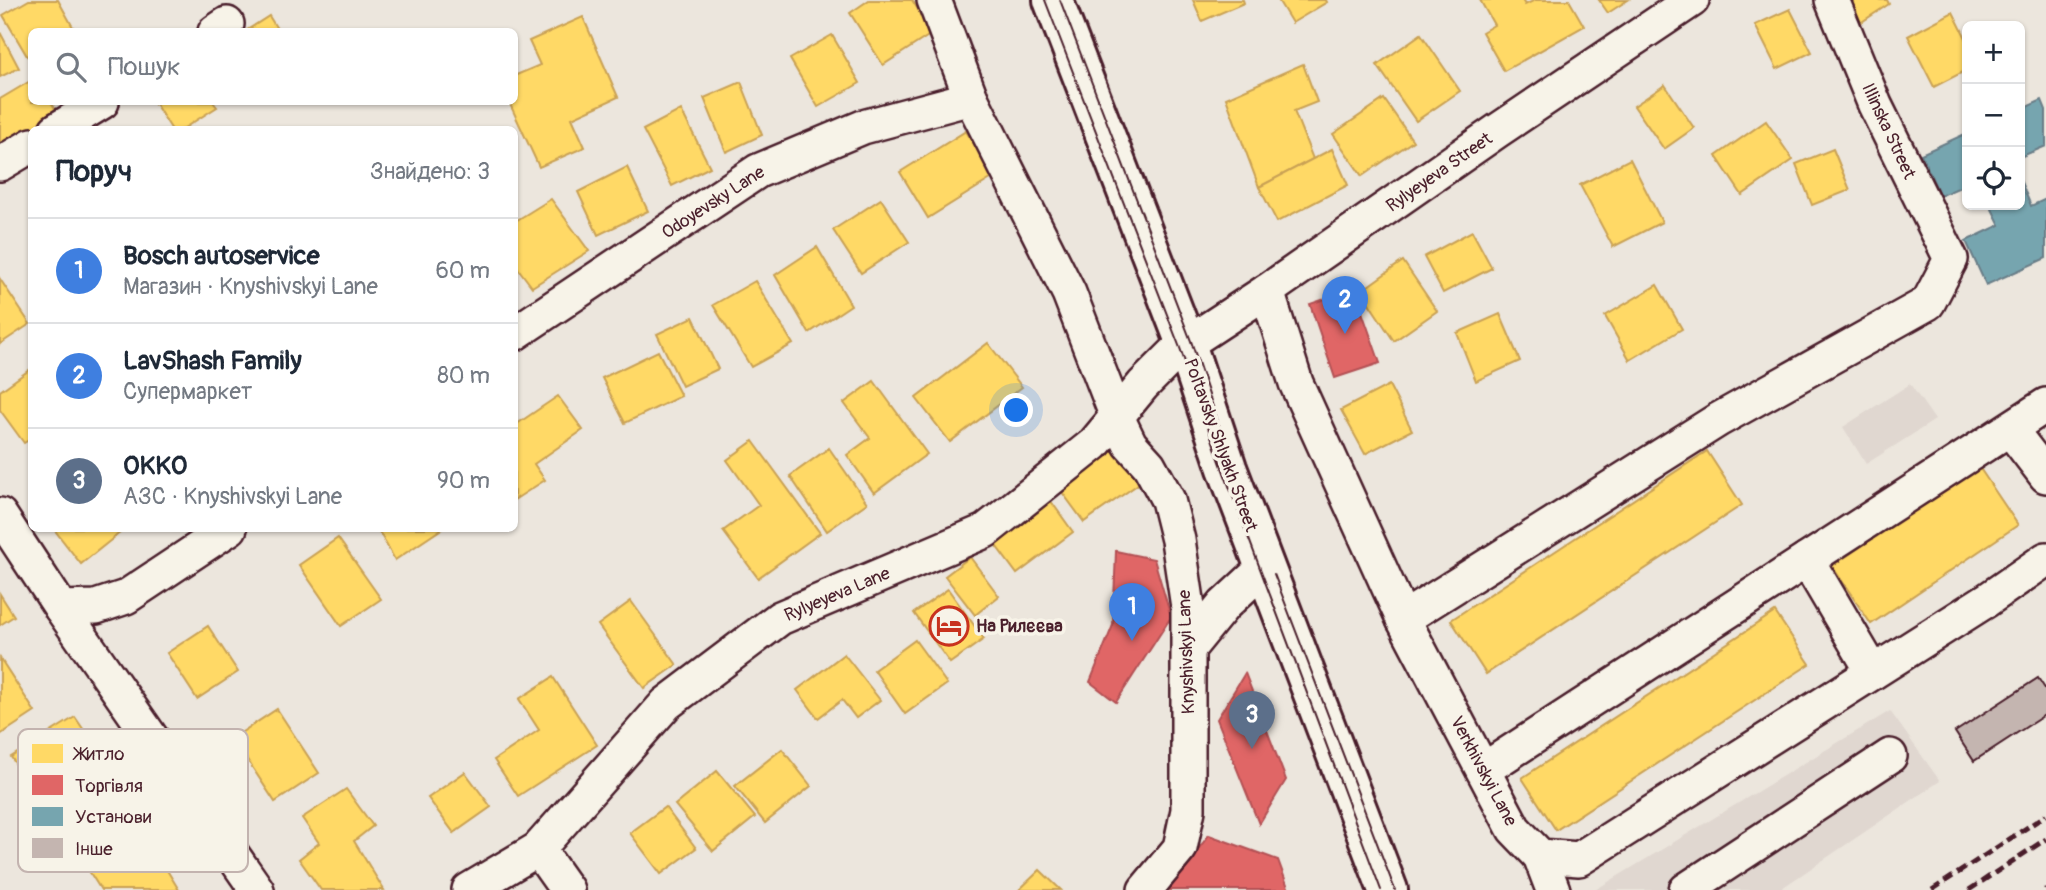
<!DOCTYPE html>
<html lang="uk">
<head>
<meta charset="utf-8">
<style>
  :root { --surface:#fff; --page:#f6f6f7; --text:#1f2937; --muted:#747a83; --line:#e0e1e3; --accent:#db2777 }
  body { margin:0; font-family:Pangolin,sans-serif; background:var(--page); color:var(--text) }
  .controls { position:absolute; right:21px; top:21px; display:grid; overflow:hidden; border-radius:10px; box-shadow:0 2px 5px #0004 }
  .controls button { width:63px; height:63px; display:grid; place-items:center; padding:0; border:0; border-bottom:2px solid var(--line); background:var(--surface); color:var(--text); font:35px sans-serif }
  .you { position:absolute; left:1017px; top:411px; width:24px; height:24px; margin:-18px; border:5px solid #fff; border-radius:50%; background:#1a73e8; box-shadow:0 0 0 10px #1a73e833 }
  .badge { display:grid; place-items:center; width:46px; height:46px; border-radius:50%; background:var(--accent); color:#fff; font-size:23px; font-weight:700 }
  .pin { position:absolute; translate:-50% -58px; filter:drop-shadow(0 2px 4px #0008) }
  .pin::after { content:''; position:absolute; top:37px; width:24px; height:21px; background:inherit; clip-path:polygon(0 0,100% 0,50% 100%) }
  .list { margin:0; padding:0; list-style:none }
  h2 { display:flex; justify-content:space-between; align-items:center; height:91px; margin:0; padding:0 28px; font-size:30px }
  h2 small { font-size:23px; font-weight:400; color:var(--muted) }
  .list li { display:grid; grid-template-columns:46px 1fr auto; gap:21px; align-items:center; box-sizing:border-box; height:105px; padding:0 28px; border-top:2px solid var(--line) }
  .list b { display:block; font-size:26px; white-space:nowrap }
  .list p { margin:0; font-size:23px; white-space:nowrap; color:var(--muted) }
  .list em { font-size:23px; font-style:normal; color:var(--muted) }
  .icon { flex:none; width:38px; height:38px; fill:none; stroke:currentColor; stroke-width:2; stroke-linecap:round; stroke-linejoin:round }
  .map { position:relative; flex:none; width:2046px; height:890px; overflow:hidden }
  .search { position:absolute; background:var(--surface); box-shadow:0 2px 5px #0004; left:28px; top:28px; width:490px; height:77px; display:flex; align-items:center; gap:18px; box-sizing:border-box; padding:0 24px; border-radius:10px; color:var(--muted); font-size:26px }
  .panel { position:absolute; background:var(--surface); box-shadow:0 2px 5px #0004; left:28px; top:126px; width:490px; height:406px; border-radius:10px }
  .map>svg:first-child { display:block }
  .built { fill:#e0d7d0 }
  .homes { fill:#ffd966; stroke:#c9a154; stroke-width:2 }
  .shops { fill:#e06666; stroke:#b35154; stroke-width:2 }
  .public { fill:#76a5af; stroke:#697d87; stroke-width:2 }
  .building { fill:#c4b5b0; stroke:#4a1f2b; stroke-width:2 }
  .lines { fill:none; stroke-linecap:round; stroke-linejoin:round }
  .minor-casing { stroke:#4a1f2b; stroke-width:38 }
  .major-casing { stroke:#4a1f2b; stroke-width:44 }
  .minor { stroke:#f7f3e8; stroke-width:33 }
  .major { stroke:#f7f3e8; stroke-width:38 }
  .tram { stroke:#4a1f2b; stroke-width:2 }
  .rail { stroke:#4a1f2b; stroke-width:5; stroke-dasharray:10 5; stroke-linecap:butt }
  .labels { text-anchor:middle; stroke-width:7; stroke-linejoin:round; paint-order:stroke }
  .street-label { font-size:18px; fill:#4a1f2b; stroke:#f7f3e8 }
  .poi-label { font-size:18px; font-weight:bold; fill:#4a1f2b; stroke:#f7f3e8; text-anchor:start }
  .key { fill:#f7f3e8; stroke:#c3b3af; stroke-width:2 }
  .key-label { font-size:19px; fill:#4a1f2b }
</style>
</head>
<body>
<div class="map">
<svg width="2046" height="890" viewBox="0 0 2046 890">
  <rect width="100%" height="100%" fill="#ece6dd"/>
  <filter id="ink" filterUnits="userSpaceOnUse"><feTurbulence type="fractalNoise" baseFrequency=".0143" numOctaves="2"/><feDisplacementMap in="SourceGraphic" scale="14" xChannelSelector="R" yChannelSelector="G"/><feConvolveMatrix kernelMatrix="1 2 1 2 8 2 1 2 1" color-interpolation-filters="sRGB"/></filter>
  <g filter="url(#ink)">
    <g class="built">
      <path d="M1910 384 1935 420 1866 464 1843 427Z"/>
      <path d="M1890 711 1940 781 1779 890H1595Z"/>
    </g>
    <g class="homes">
      <path d="M29 0H58L74 29 70 32H32V53L27 56 3 15Z"/>
      <path d="M869 0H912L933 33 883 65 850 13Z"/>
      <path d="M1193 0H1243L1244 3 1202 21Z"/>
      <path d="M1278 0H1326L1327 2 1292 23Z"/>
      <path d="M1480 0H1522L1525 5 1535 0H1569L1584 26 1504 71 1482 32 1494 25Z"/>
      <path d="M1599 0H1628L1608 13Z"/>
      <path d="M1845 0H1887L1889 4 1860 23Z"/>
      <path d="M1790 9 1812 52 1777 69 1755 25Z"/>
      <path d="M1953 12 1967 40V70L1934 87 1908 36Z"/>
      <path d="M269 16 279 32H244Z"/>
      <path d="M583 17 618 97 572 118 585 147 539 167 509 102H514V76L540 65 529 41Z"/>
      <path d="M0 32 19 68 0 77Z"/>
      <path d="M1421 34 1460 91 1416 121 1377 65Z"/>
      <path d="M832 35 860 83 818 107 790 59Z"/>
      <path d="M1303 64 1317 102 1294 111 1313 159 1259 187 1226 98Z"/>
      <path d="M32 80V102H51L59 115 0 149V99Z"/>
      <path d="M741 82 762 135 726 152 704 98Z"/>
      <path d="M1665 85 1694 128 1664 149 1634 106Z"/>
      <path d="M1384 99 1413 141 1362 176 1333 134Z"/>
      <path d="M154 102H213L217 107 181 130H172Z"/>
      <path d="M681 110 710 167 672 186 643 130Z"/>
      <path d="M1766 121 1793 160 1742 195 1716 156Z"/>
      <path d="M966 131 994 177 928 218 900 172Z"/>
      <path d="M1332 149 1348 185 1277 222 1259 187Z"/>
      <path d="M1833 149 1850 190 1812 205 1796 164Z"/>
      <path d="M1630 159 1662 222 1613 247 1580 185Z"/>
      <path d="M627 167 648 211 598 235 578 192Z"/>
      <path d="M551 199 589 251 532 287 514 263V222Z"/>
      <path d="M881 199 909 242 861 273 833 230Z"/>
      <path d="M1472 231 1492 268 1443 293 1424 257Z"/>
      <path d="M817 247 851 305 809 333 775 275Z"/>
      <path d="M1403 261 1437 311 1394 341 1361 291Z"/>
      <path d="M0 279 30 324 0 344Z"/>
      <path d="M755 281 793 344 751 367 713 305Z"/>
      <path d="M1657 285 1682 329 1630 360 1605 316Z"/>
      <path d="M1500 314 1520 361 1476 381 1457 333Z"/>
      <path d="M693 317 718 369 682 386 657 334Z"/>
      <path d="M988 343 1022 387 950 442 916 398Z"/>
      <path d="M658 351 681 396 625 423 602 378Z"/>
      <path d="M32 368V438L24 443 0 410V391Z"/>
      <path d="M874 381 927 454 874 493 847 455 870 438 844 403Z"/>
      <path d="M1389 385 1412 430 1365 454 1341 410Z"/>
      <path d="M558 396 583 430 534 464 545 480 514 500V426Z"/>
      <path d="M753 441 820 533 758 578 723 531 759 505 727 460Z"/>
      <path d="M1119 446 1144 480 1084 522 1059 488Z"/>
      <path d="M829 448 867 503 827 531 790 476Z"/>
      <path d="M1707 451 1742 505 1486 674 1451 620Z"/>
      <path d="M1979 467 2018 525 1871 624 1832 566Z"/>
      <path d="M1048 497 1073 532 1017 574 991 539Z"/>
      <path d="M53 528H126L81 564Z"/>
      <path d="M377 528H443L395 560Z"/>
      <path d="M338 538 381 599 341 626 299 565Z"/>
      <path d="M970 557 999 596 975 615 945 576Z"/>
      <path d="M948 589 984 639 950 663 914 613Z"/>
      <path d="M0 594 14 616 0 625Z"/>
      <path d="M631 601 677 665 644 688 598 625Z"/>
      <path d="M1775 612 1810 664 1556 830 1522 778Z"/>
      <path d="M208 626 238 672 197 699 167 653Z"/>
      <path d="M915 640 947 684 905 714 874 670Z"/>
      <path d="M844 654 880 700 856 718 842 700 818 718 797 690Z"/>
      <path d="M0 658 35 712 0 735Z"/>
      <path d="M553 677 597 745 518 796 494 760 539 730 519 699Z"/>
      <path d="M277 709 319 773 275 802 233 738Z"/>
      <path d="M75 717 125 790 60 831 11 757Z"/>
      <path d="M782 749 811 786 765 823 735 786Z"/>
      <path d="M717 771 755 817 713 851 675 805Z"/>
      <path d="M465 772 491 807 454 833 428 798Z"/>
      <path d="M346 789 373 826 354 841 384 890H321L299 859 319 843 302 818Z"/>
      <path d="M665 807 696 848 661 874 630 833Z"/>
      <path d="M139 824 179 890H101L82 860Z"/>
      <path d="M1040 870 1061 890H1019Z"/>
    </g>
    <g class="shops">
      <path d="M1354 289 1380 363 1335 378 1310 304Z"/>
      <path d="M1116 551 1154 559 1171 617 1116 702 1090 682 1113 625Z"/>
      <path d="M1245 673 1286 780 1259 824 1217 719Z"/>
      <path d="M1209 835 1278 860 1289 890H1167Z"/>
    </g>
    <g class="public">
      <path d="M2042 100 2046 110V146L2020 157V110Z"/>
      <path d="M1967 133V184L1940 196 1921 154Z"/>
      <path d="M2020 180 2031 206 2046 199V258L1986 285 1966 241 2000 225 1990 205H2020Z"/>
    </g>
    <path class="building" d="M2038 678 2046 690V714L1974 761 1955 732Z"/>
    <g class="lines">
      <g class="minor-casing">
        <g id="minor">
          <path d="M934 0 971 98 1069 293 1117 417 1130 444 1149 465 1168 500 1178 540 1188 607V810L1180 848 1145 890"/>
          <path d="M215 32 227 24"/>
          <path d="M56 130 102 102"/>
          <path d="M0 164 32 145"/>
          <path d="M1267 291 1296 383 1403 619 1514 829 1540 856 1579 859 1987 600 2046 559"/>
          <path d="M514 334 758 171 863 127 971 98"/>
          <path d="M2010 429 2046 476"/>
          <path d="M0 515 61 608 257 890"/>
          <path d="M1807 560 1873 672"/>
          <path d="M61 608 96 607 126 597 230 528"/>
          <path d="M1403 619 1718 420 1928 303 1951 259 1875 105 1832 0"/>
          <path d="M1189 648 1224 605 1266 566"/>
          <path d="M1483 770 2046 405"/>
          <path d="M538 849 567 890"/>
          <path d="M1540 856 1553 890"/>
          <path d="M469 890 538 849 666 704 780 618 985 531 1094 444 1143 385 1180 348 1267 291 1497 131 1692 0"/>
          <path d="M1686 890 1890 756"/>
        </g>
      </g>
      <g class="major-casing">
        <path id="major" d="M1053 0 1186 344 1227 468 1388 890"/>
      </g>
      <use href="#minor" class="minor"/>
      <use href="#major" class="major"/>
      <g class="tram">
        <path d="M1045 0 1180 348 1223 470 1381 890"/>
        <path d="M1060 0 1191 341 1226 446"/>
        <path d="M1274 574 1395 890"/>
      </g>
      <g class="rail">
        <path d="M1932 890 2046 815"/>
        <path d="M1969 890 2046 839"/>
        <path d="M2045 890 2046 889"/>
      </g>
    </g>
  </g>
  <defs>
    <g id="hotel-ring" transform="scale(2.0125)"><circle r="9.5" fill="#f7f3e8" stroke="#c8321e" stroke-width="1.5"/><path d="M-6-4.5h1.5V1H6V5H4.5V3h-9V5H-6ZM-4 0a1.8 1.8 0 1 1 3.6 0ZM.5 0V-2.5h3Q6-2.5 6 0Z" fill="#c8321e"/></g>
  </defs>
  <g fill-rule="evenodd">
    <use href="#hotel-ring" x="949" y="626"/>
  </g>
  <g class="labels">
    <g class="street-label">
      <text transform="translate(1889 131) rotate(65)" y="6">Illinska Street</text>
      <text transform="translate(1439 172) rotate(-35)" y="6">Rylyeyeva Street</text>
      <text transform="translate(713 202) rotate(-33)" y="6">Odoyevsky Lane</text>
      <text transform="translate(1221 445) rotate(70)" y="6">Poltavsky Shlyakh Street</text>
      <text transform="translate(837 594) rotate(-23)" y="6">Rylyeyeva Lane</text>
      <text transform="translate(1186 652) rotate(-92)" y="6">Knyshivskyi Lane</text>
      <text transform="translate(1484 771) rotate(62)" y="6">Verkhivskyi Lane</text>
    </g>
    <g class="poi-label">
      <text x="976" y="632">На Рилєєва</text>
    </g>
  </g>
  <rect x="18" y="729" width="230" height="143" rx="10" class="key"/>
  <rect x="32" y="744" width="31" height="19" fill="#ffd966"/>
  <rect x="32" y="775" width="31" height="20" fill="#e06666"/>
  <rect x="32" y="807" width="31" height="19" fill="#76a5af"/>
  <rect x="32" y="838" width="31" height="20" fill="#c4b5b0"/>
  <g class="key-label">
    <text x="75" y="760">Житло</text>
    <text x="75" y="792">Торгівля</text>
    <text x="75" y="823">Установи</text>
    <text x="75" y="855">Інше</text>
  </g>
</svg>
<div class="controls">
<button>+</button>
<button>−</button>
<button><svg class="icon" aria-label="locate" viewBox="0 0 24 24"><circle cx="12" cy="12" r="6"/><path d="M12 2v4M12 18v4M2 12h4M18 12h4"/></svg></button>
</div>
<div class="you"></div>
<div class="pin badge" style="left:1132px;top:641px;background:#3f7fe0">1</div>
<div class="pin badge" style="left:1345px;top:334px;background:#3f7fe0">2</div>
<div class="pin badge" style="left:1252px;top:749px;background:#5c6f8a">3</div>
<div class="search"><svg class="icon" aria-label="search" viewBox="0 0 24 24"><circle cx="10" cy="10" r="6"/><path d="M15 15l6 6"/></svg>Пошук</div>
<section class="panel">
<h2>Поруч<small>Знайдено: 3</small></h2>
<ul class="list">
<li><span class="badge" style="background:#3f7fe0">1</span><div><b>Bosch autoservice</b><p>Магазин · Knyshivskyi Lane</p></div><em>60 m</em></li>
<li><span class="badge" style="background:#3f7fe0">2</span><div><b>LavShash Family</b><p>Супермаркет</p></div><em>80 m</em></li>
<li><span class="badge" style="background:#5c6f8a">3</span><div><b>OKKO</b><p>АЗС · Knyshivskyi Lane</p></div><em>90 m</em></li>
</ul>
</section>
</div>
</body>
</html>
